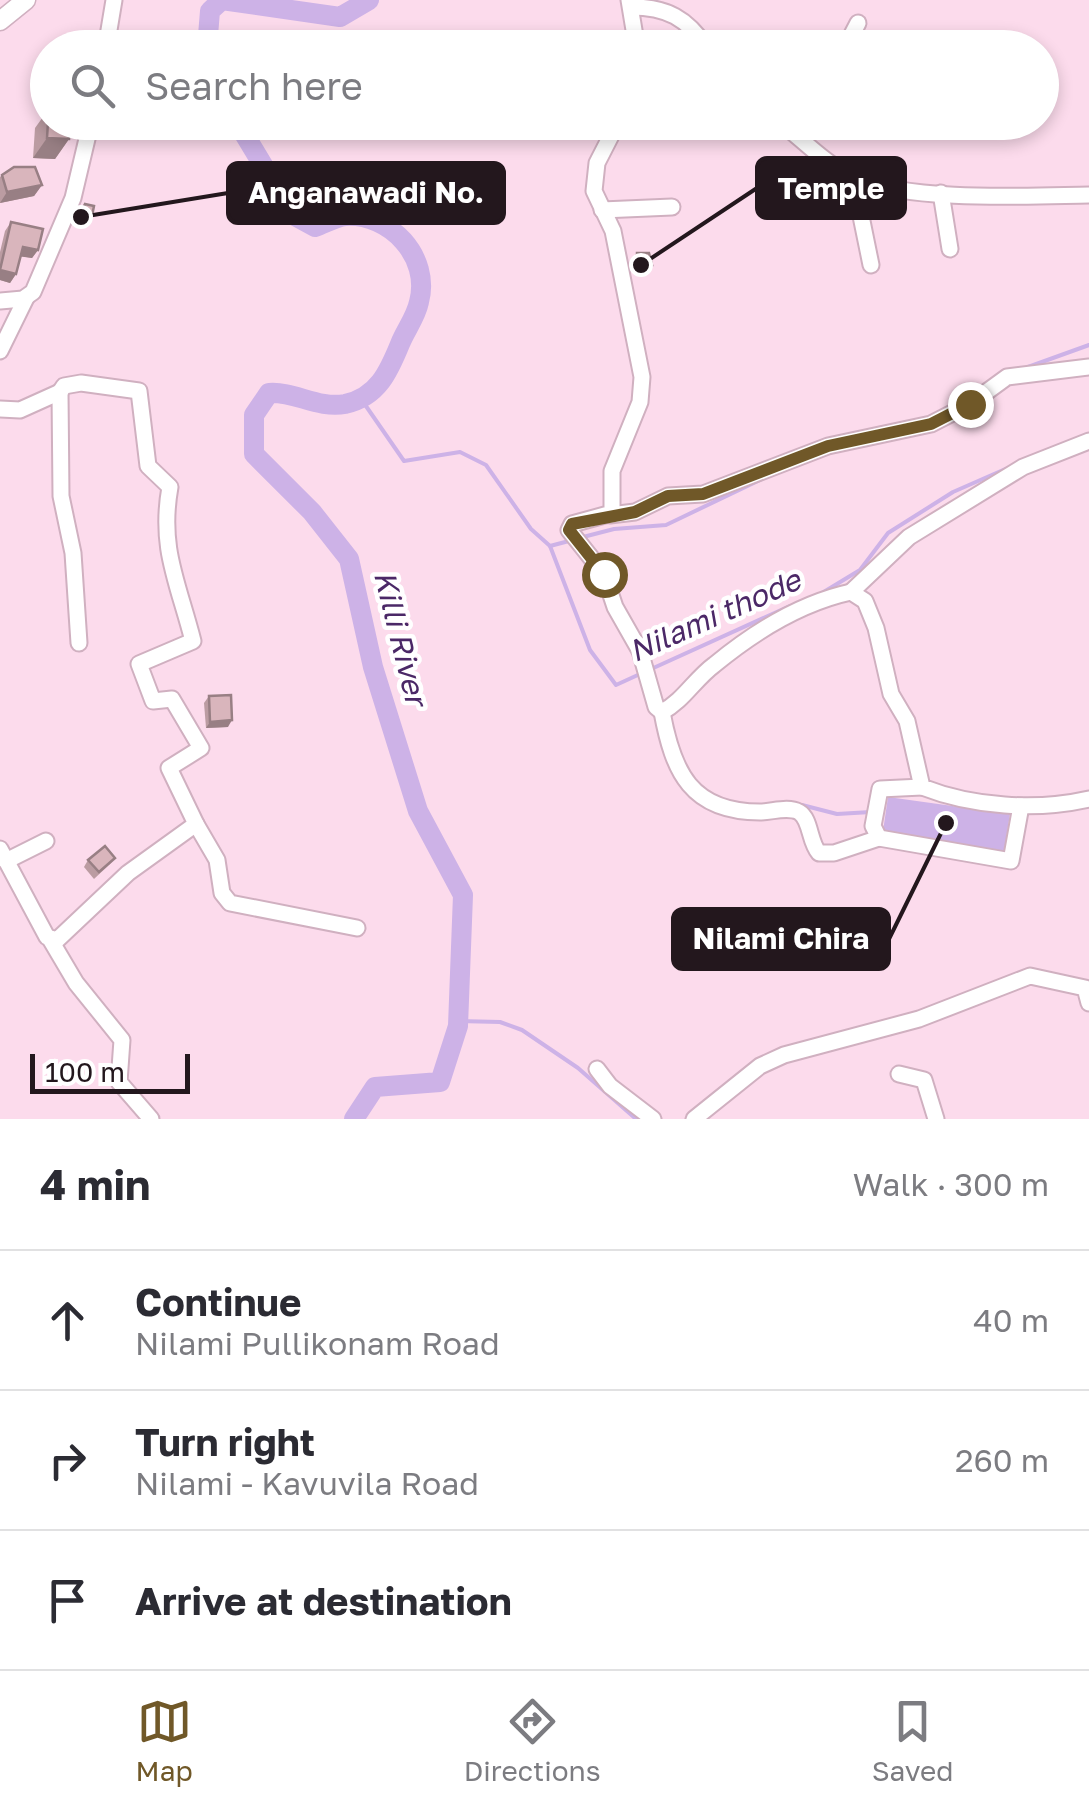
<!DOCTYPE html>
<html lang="en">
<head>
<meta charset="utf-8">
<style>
  :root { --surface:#fff; --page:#f7f7f7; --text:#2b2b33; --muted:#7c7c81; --line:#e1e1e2; --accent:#705828 }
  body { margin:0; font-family:"Golos Text",sans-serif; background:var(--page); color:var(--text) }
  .scale { position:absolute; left:30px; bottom:25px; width:160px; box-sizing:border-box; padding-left:10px; border:5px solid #23171d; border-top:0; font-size:28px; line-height:35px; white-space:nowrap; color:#23171d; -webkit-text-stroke:8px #fff; paint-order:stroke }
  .stop { position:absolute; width:30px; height:30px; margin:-22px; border:8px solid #705828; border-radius:50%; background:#fff }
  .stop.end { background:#705828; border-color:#fff; box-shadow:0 2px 10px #0008 }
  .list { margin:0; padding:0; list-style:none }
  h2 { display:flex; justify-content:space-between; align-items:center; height:130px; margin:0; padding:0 40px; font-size:42px }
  h2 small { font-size:32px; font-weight:400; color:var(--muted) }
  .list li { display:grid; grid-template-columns:65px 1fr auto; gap:30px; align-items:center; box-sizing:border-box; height:140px; padding:0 40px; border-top:2px solid var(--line) }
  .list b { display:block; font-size:38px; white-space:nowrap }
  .list p { margin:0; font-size:32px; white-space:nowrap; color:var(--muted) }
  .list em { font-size:32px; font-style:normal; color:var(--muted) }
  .icon { flex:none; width:55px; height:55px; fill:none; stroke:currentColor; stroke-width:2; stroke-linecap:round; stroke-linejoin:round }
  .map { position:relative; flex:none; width:1089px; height:1119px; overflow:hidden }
  .search { position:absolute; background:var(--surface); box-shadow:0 5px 15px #0003; left:30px; right:30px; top:30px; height:110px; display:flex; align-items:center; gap:25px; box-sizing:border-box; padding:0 35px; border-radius:55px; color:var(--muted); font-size:38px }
  .sheet { height:550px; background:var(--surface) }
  nav { display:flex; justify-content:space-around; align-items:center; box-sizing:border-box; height:140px; border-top:2px solid var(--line); background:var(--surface); font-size:28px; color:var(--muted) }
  nav a { display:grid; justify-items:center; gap:5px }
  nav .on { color:var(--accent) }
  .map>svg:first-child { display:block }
  .water { fill:#cdb2e7 }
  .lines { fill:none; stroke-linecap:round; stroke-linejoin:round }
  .stream { stroke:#cdb2e7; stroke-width:4 }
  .river { stroke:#cdb2e7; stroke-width:20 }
  .minor-casing { stroke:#d0b0c0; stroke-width:19 }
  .major-casing { stroke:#d0b0c0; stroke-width:21 }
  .minor { stroke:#fff; stroke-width:15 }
  .major { stroke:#fff; stroke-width:18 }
  .wall { fill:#bb9ca2 }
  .shaded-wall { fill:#987f84 }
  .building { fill:#d9b5bc; stroke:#987f84; stroke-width:2.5 }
  .route { stroke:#705828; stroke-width:12 }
  .labels { text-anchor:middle; stroke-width:9; stroke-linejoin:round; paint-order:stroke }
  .water-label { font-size:30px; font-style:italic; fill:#4b2867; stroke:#fff }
  .leader { fill:none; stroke:#23171d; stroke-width:4 }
  .callout-dot { fill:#23171d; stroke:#fff; stroke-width:4 }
  .callout { fill:#23171d; stroke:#23171d; stroke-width:4 }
  .callout-label { font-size:30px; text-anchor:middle; font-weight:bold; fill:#fff }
</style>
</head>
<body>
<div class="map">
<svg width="1089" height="1119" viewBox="0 0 1089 1119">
  <rect width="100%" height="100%" fill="#fcdbec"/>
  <path class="water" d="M888 797 1010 814 1004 851 883 831Z"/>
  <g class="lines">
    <g class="stream">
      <path d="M241 3 243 0"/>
      <path d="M1028 367 1089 345"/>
      <path d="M359 396 404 461 460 452 486 465 531 529 550 546 590 650 616 685 640 674"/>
      <path d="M583 537 614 529 666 525 766 477"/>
      <path d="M550 546 569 541"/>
      <path d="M822 593 860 570 888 533 953 492 1010 467"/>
      <path d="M649 670 790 606"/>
      <path d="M802 805 837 814 871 812"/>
      <path d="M458 1021 500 1022 522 1030 578 1068 636 1119"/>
    </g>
    <g class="river">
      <path d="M207 48 210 11 222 0 340 17 369 0"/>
      <path d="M237 122 293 215 315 227C324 224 336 217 345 216 390 213 431 257 419 302 416 317 405 331 400 344 389 371 378 397 345 404 318 409 294 391 269 393L254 415V454L312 512 349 559 373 667 418 811 463 895 458 1026 440 1082 375 1087 354 1119"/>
    </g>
    <g class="minor-casing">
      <g id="minor">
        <path d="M629 0 637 48"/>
        <path d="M631 7C667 7 687 18 707 48"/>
        <path d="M106 48 114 0"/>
        <path d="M845 48 858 23"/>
        <path d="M618 122 597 163 594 191 613 231 642 377 640 402 612 471V513L572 524 569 530 604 574 615 607 640 651 656 707 662 712C683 701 695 679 714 665 754 632 800 603 851 592L865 601 876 628 891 694 907 721 922 787C973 807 1036 811 1089 799"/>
        <path d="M780 122C803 140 829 167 855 178 911 202 1026 196 1089 195"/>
        <path d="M853 177 871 265"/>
        <path d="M941 193 950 249"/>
        <path d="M602 210 672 207"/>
        <path d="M0 301 23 299 33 292 73 198 91 122"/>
        <path d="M0 351 26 298"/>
        <path d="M0 409 20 410 60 392 61 496 73 553 79 643"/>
        <path d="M610 515 635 512 668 496 703 494 828 446 931 424 970 404 1007 377 1089 367"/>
        <path d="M851 592 909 537 1023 467 1089 441"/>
        <path d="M662 712C673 772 691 812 760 812 772 812 788 806 799 812 811 819 809 842 819 853H834L879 838"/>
        <path d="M922 787 880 789 873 826 879 838 1011 861 1021 806"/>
        <path d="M196 824 217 860 222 893 230 903 357 928"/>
        <path d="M0 849 47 937 57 940 128 873 196 824 169 768 201 748 172 699 153 701 139 664 193 641C178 582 159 548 170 487L148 466 139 391 81 383 64 386 60 392"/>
        <path d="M6 861 46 841"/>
        <path d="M50 939 76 983 122 1040 119 1082 151 1119"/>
        <path d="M597 1069 610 1086 653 1119"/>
        <path d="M899 1074 924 1080 936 1119"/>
        <path d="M694 1119 760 1066 784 1055 919 1019 1030 976 1085 988 1089 1003"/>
      </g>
    </g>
    <g class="major-casing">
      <path id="major" d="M0 21 26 0"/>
    </g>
    <use href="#minor" class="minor"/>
    <use href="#major" class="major"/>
  </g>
  <g class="wall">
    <path d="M48 110V122L69 139 55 159 33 158 35 128Z"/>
    <path d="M2 175 42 185 34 196 0 203V177Z"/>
    <path d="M11 222 38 250 32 258 20 256 16 274 10 283 0 280V252L5 231Z"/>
    <path d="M637 253 652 265 648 272H633L632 260Z"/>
    <path d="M209 696 228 727 206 728 204 703Z"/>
    <path d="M115 858 110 864 94 879 84 867 88 860Z"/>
  </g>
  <g class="shaded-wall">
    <path d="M47 138 69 139 55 159 33 158Z"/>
    <path d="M42 185 34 196 0 203 7 192Z"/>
    <path d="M79 216H92L88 223H75Z"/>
    <path d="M23 247 38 250 32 258 17 256Z"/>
    <path d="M637 265H652L648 272H633Z"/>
    <path d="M0 270 16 274 10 283 0 280Z"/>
    <path d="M232 720 228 727 206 728 210 722Z"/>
  </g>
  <g class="building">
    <path d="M48 122H69V139L47 138Z"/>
    <path d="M14 167H35L42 185 7 192 2 175Z"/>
    <path d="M85 204 94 206 92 216H79Z"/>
    <path d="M11 222 43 229 38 250 23 247 16 274 0 270Z"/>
    <path d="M637 253H649L652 265H637Z"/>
    <path d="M231 695 232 720 210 722 209 696Z"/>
    <path d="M105 846 115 858 99 872 88 860Z"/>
  </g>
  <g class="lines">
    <path class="route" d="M604 574 569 530 572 524 635 512 668 496 703 494 828 446 931 424 970 404"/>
  </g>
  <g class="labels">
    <g class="water-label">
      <text transform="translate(715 616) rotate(-24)" y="10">Nilami thode</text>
      <text transform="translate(400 638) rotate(76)" y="10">Killi River</text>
    </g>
  </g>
  <path class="leader" d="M641 265L757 188M81 217L228 193M946 823L889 939"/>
  <g class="callout-dot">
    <circle cx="641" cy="265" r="10"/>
    <circle cx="81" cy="217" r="10"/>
    <circle cx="946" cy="823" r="10"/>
  </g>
  <g class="callout">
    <rect x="757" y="158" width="148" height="60" rx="10"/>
    <rect x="228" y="163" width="276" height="60" rx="10"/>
    <rect x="673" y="909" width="216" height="60" rx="10"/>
  </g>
  <g class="callout-label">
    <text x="831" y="199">Temple</text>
    <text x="366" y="203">Anganawadi No.</text>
    <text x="781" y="949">Nilami Chira</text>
  </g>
</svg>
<div class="scale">100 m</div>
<div class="stop" style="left:604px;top:574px"></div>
<div class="stop end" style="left:970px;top:404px"></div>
<div class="search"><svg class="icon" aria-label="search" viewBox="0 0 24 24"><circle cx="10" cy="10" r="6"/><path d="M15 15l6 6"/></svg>Search here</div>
</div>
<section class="sheet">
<h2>4 min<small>Walk · 300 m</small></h2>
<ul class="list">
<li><svg class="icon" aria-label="ahead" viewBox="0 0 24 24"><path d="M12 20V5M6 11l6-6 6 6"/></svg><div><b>Continue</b><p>Nilami Pullikonam Road</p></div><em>40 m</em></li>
<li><svg class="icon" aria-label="right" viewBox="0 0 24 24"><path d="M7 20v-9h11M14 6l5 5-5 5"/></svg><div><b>Turn right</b><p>Nilami - Kavuvila Road</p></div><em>260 m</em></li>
<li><svg class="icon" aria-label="arrive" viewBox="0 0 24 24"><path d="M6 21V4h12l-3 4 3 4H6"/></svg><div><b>Arrive at destination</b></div></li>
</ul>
</section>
<nav>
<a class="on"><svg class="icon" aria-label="map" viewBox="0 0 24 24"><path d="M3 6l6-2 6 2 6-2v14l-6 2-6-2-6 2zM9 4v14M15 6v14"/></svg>Map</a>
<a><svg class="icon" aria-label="directions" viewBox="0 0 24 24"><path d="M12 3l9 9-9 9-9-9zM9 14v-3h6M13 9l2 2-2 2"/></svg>Directions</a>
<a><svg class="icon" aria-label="saved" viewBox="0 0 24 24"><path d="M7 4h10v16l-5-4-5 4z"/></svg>Saved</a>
</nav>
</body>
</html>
